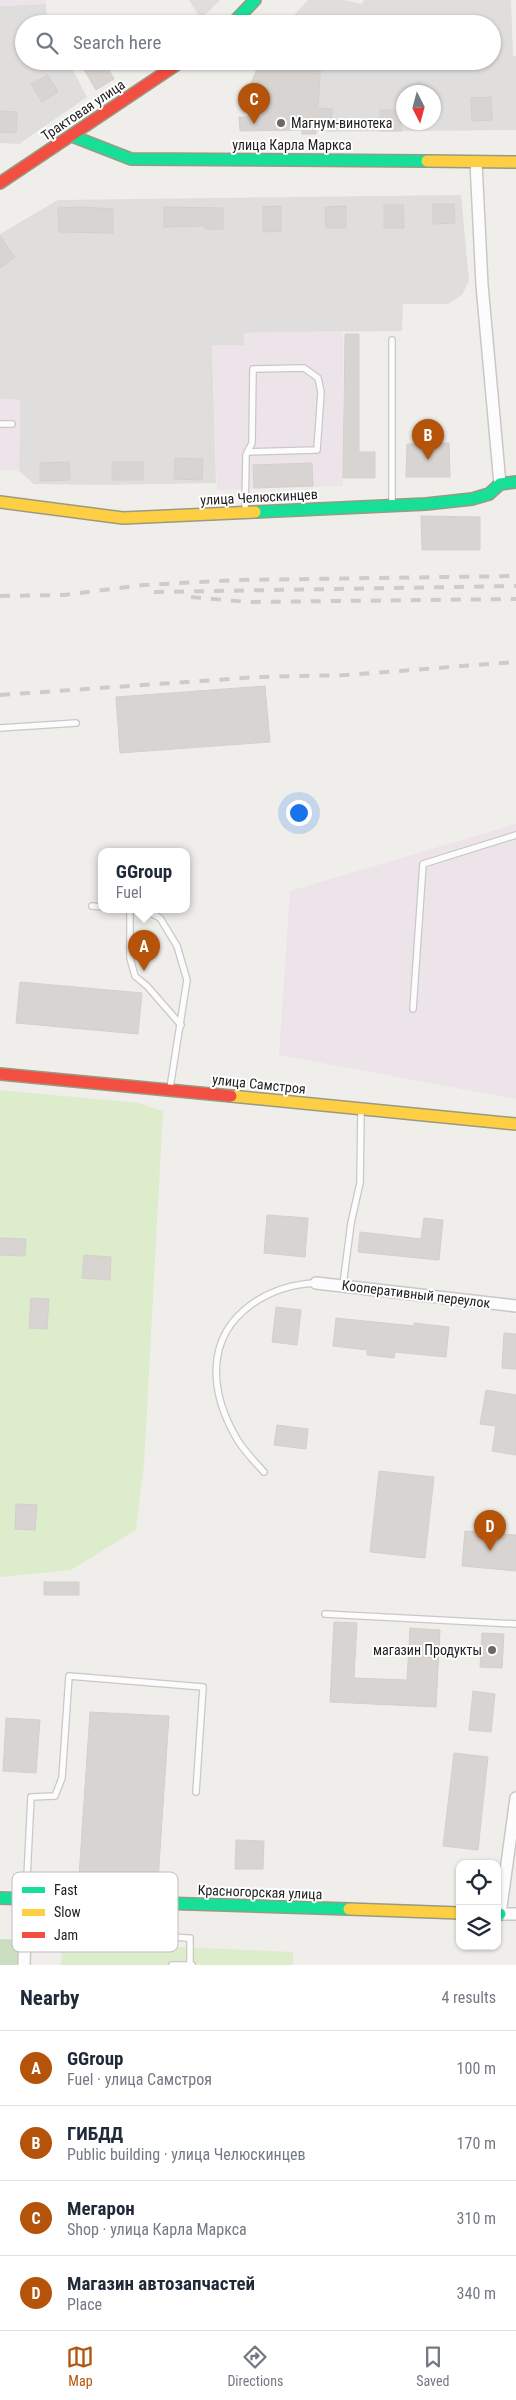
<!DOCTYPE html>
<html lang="en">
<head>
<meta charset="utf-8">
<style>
  :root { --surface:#fff; --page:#f2f2f3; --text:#1f2937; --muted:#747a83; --line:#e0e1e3; --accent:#b45309 }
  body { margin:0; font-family:"Roboto Condensed",sans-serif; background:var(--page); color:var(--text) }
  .controls { position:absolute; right:15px; bottom:15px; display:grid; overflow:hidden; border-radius:10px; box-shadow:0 1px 4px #0004 }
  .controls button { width:45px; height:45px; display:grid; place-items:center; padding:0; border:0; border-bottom:1px solid var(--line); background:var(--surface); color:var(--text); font:25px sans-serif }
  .compass { position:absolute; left:396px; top:85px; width:45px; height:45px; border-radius:50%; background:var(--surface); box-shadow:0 1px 4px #0004; rotate:174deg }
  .you { position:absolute; left:298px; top:812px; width:18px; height:18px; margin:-12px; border:4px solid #fff; border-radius:50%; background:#1a73e8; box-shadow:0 0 0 8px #1a73e833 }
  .badge { display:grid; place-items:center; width:32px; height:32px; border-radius:50%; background:var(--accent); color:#fff; font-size:16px; font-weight:700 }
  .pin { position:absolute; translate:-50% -41px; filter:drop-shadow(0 1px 2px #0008) }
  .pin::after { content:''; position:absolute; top:26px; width:18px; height:15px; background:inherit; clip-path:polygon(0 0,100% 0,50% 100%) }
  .popup { position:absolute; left:98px; top:848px; width:92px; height:65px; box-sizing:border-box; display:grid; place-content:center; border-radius:10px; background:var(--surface); filter:drop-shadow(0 1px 4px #0005); font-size:16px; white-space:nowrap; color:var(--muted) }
  .popup b { font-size:19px; color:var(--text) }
  .popup::after { content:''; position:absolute; left:50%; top:100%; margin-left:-10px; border:10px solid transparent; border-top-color:var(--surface) }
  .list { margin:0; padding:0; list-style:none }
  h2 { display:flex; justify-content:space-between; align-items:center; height:65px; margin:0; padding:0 20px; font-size:21px }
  h2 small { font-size:16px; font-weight:400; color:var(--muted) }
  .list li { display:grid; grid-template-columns:32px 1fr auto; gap:15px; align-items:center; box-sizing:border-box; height:75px; padding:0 20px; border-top:1px solid var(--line) }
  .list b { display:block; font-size:19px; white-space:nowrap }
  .list p { margin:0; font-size:16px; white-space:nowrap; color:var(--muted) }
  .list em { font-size:16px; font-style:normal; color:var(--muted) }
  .icon { flex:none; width:28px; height:28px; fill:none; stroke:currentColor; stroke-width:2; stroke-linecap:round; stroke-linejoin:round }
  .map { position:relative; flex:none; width:516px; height:1965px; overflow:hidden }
  .search { position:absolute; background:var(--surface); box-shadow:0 1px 4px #0004; left:15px; right:15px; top:15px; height:55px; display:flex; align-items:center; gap:12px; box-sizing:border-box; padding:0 18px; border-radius:28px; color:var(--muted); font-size:19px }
  .sheet { height:365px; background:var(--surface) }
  nav { display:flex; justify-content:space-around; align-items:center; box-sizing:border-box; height:70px; border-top:1px solid var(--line); background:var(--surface); font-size:14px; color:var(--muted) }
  nav a { display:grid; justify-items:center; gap:2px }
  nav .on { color:var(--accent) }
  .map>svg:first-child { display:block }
  .residential { fill:#dfdedc; fill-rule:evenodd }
  .industrial { fill:#ede4e9 }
  .grass { fill:#ddeccb }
  .forest { fill:#cbdec1 }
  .building { fill:#d7d4d2; stroke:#d3d0cc }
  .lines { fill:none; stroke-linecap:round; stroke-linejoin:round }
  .lane-casing { stroke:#c9c8c7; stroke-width:8 }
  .street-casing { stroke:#c9c8c7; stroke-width:14 }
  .fast-casing { stroke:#999a82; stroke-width:14 }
  .slow-casing { stroke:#999a82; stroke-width:14 }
  .jam-casing { stroke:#999a82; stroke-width:14 }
  .lane { stroke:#fdfcfc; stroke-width:5.5 }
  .street { stroke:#fdfcfc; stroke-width:11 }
  .fast { stroke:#16e098; stroke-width:11 }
  .slow { stroke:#ffcf43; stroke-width:11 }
  .jam { stroke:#f24e42; stroke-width:11 }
  .rail { stroke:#ccc; stroke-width:4; stroke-dasharray:10 10; stroke-linecap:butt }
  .poi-dot { fill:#6a6968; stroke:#fff; stroke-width:2 }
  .labels { text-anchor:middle; stroke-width:4; stroke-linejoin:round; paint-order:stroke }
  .street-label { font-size:14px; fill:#222; stroke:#fff }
  .poi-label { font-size:14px; fill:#222; stroke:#fff; text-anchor:start }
  .key { fill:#fff; stroke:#bdbdbd; stroke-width:1 }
  .key-label { font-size:14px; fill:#222 }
</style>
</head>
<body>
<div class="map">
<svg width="516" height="1965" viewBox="0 0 516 1965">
  <rect width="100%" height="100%" fill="#f0eeeb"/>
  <g class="residential">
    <path d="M189 0H220L201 19Z"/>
    <path d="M308 0H344L362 4 364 0H511L513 56H516V130L317 132 321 61H492V24H292L294 15ZM404 92H434V122H404Z"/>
    <path d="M46 4 47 24H24V61H68L87 97 19 144 0 143V6Z"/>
    <path d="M461 195 469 281 462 295 448 304H403L402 331 244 333V345H212L216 483 105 485 34 484 19 471 20 400 0 399V234L58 200Z"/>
  </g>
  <g class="industrial">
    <path d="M0 0H46V4L0 6Z"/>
    <path d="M343 331V486L217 490 212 345H244V333Z"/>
    <path d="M0 399 20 400 19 471 0 470Z"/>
    <path d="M516 824V1099L279 1055 290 891Z"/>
  </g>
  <g class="grass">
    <path d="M0 1090 138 1103 163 1111 144 1466 136 1530 71 1570 0 1577Z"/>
    <path d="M62 1942 293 1952V1965H61Z"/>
  </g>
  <path class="forest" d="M0 1939 22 1940 20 1965H0Z"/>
  <g class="building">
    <path d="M79 61H104L114 79 96 90Z"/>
    <path d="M260 61H321L318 108 332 109 331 128 316 127V134H302V130L240 131 239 117H248V91Z"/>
    <path d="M48 75 58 92 42 102 31 84Z"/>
    <path d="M491 97 492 120 472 121 471 98Z"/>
    <rect x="380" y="110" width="21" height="21"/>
    <path d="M0 111 17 112 16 133 0 132Z"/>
    <path d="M433 204H454L455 223 433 224Z"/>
    <path d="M384 205H403L404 228H384Z"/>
    <path d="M281 206V231L263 232V207Z"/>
    <path d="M346 206V228H326L325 207Z"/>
    <path d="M82 207 113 209V233L59 232 58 208Z"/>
    <path d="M164 207 223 208V229H205V226L164 227Z"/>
    <path d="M0 236 15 257 0 268Z"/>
    <path d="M345 334H359V452H375V478H343Z"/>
    <path d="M449 443 450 477H406L407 444Z"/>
    <path d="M175 458 203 459 202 480 174 479Z"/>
    <path d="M69 462 70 480 40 481V463Z"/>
    <rect x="112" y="462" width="31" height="18"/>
    <path d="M312 463 313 486 254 488 253 465Z"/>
    <path d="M421 516 480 517V550H422Z"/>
    <path d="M265 686 270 742 120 753 116 697Z"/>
    <path d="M20 982 142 993 138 1034 16 1023Z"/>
    <path d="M267 1215 308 1218 305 1257 264 1253Z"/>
    <path d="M424 1218 443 1220 439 1260 358 1252 360 1232 421 1239Z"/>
    <path d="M0 1238 26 1239 25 1256 0 1255Z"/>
    <path d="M84 1255 111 1257 110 1280 82 1278Z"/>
    <path d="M31 1298 49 1299 47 1329 29 1328Z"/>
    <path d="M276 1307 301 1310 297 1345 272 1342Z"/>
    <path d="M336 1318 414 1326V1323L449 1327 446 1357 395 1352 394 1358 367 1355V1350L333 1346Z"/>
    <path d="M504 1333 516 1334V1369L502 1368Z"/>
    <path d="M486 1390 516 1395V1455L492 1451 496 1426 480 1424Z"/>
    <path d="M277 1425 308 1429 306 1449 274 1445Z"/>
    <path d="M379 1471 434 1477 425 1558 370 1552Z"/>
    <path d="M16 1504 37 1505 35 1530 15 1529Z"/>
    <path d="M465 1531 516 1535V1571L462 1566Z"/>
    <rect x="44" y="1582" width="35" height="13"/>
    <path d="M334 1622 357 1623 354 1678 407 1680 410 1628 440 1630 436 1707 330 1702Z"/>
    <path d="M482 1633 504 1634 502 1668 480 1667Z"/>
    <path d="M473 1691 495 1694 491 1732 469 1730Z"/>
    <path d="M90 1712 169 1716 158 1881 79 1876Z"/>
    <path d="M6 1718 40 1720 36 1773 3 1771Z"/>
    <path d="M454 1753 488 1757 478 1850 443 1846Z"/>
    <path d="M236 1840 264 1841 263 1869H235Z"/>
  </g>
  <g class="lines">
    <g class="lane-casing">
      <g id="lane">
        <path d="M392 340V503"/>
        <path d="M0 424H12"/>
        <path d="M245 511 246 455 252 443 253 369 304 368 318 378 321 392 317 450 247 452"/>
        <path d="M0 728 76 723"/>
        <path d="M92 906 102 907"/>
        <path d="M130 910V958L135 976 147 986 181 1025"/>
        <path d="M134 910 147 911 160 918 177 946 187 980 170 1088"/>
        <path d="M413 1009 423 864 516 835"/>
        <path d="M343 1285 351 1223 360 1183 361 1111"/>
        <path d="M264 1472C255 1462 244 1451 237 1439 210 1393 204 1338 252 1304 272 1290 292 1284 316 1283"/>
        <path d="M325 1614 516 1624"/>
        <path d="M26 1897 31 1797 55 1796 62 1778 69 1676 203 1687 196 1792"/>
        <path d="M34 1904C88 1935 129 1936 190 1938V1964"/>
        <path d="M172 1965H192"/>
      </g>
    </g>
    <g class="street-casing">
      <g id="street">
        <path d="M476 162 482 285 500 484"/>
        <path d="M316 1283 516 1306"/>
        <path d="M516 1798 500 1914H516"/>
        <path d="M24 1965 26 1899"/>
      </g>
    </g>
    <g class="fast-casing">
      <g id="fast">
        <path d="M232 24 255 0"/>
        <path d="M72 136 131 159 427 161"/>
        <path d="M255 512 426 504 472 499 489 494 500 484 516 482"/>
        <path d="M0 1898 349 1909"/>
        <path d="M497 1914H500"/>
      </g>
    </g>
    <g class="slow-casing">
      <g id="slow">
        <path d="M427 161 516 162"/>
        <path d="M0 502 123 518 255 512"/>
        <path d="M231 1096 516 1124"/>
        <path d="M349 1909 460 1913"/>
      </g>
    </g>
    <g class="jam-casing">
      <g id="jam">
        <path d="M0 183 182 61"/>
        <path d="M0 1074 231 1096"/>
      </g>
    </g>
    <use href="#lane" class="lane"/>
    <use href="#street" class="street"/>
    <use href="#fast" class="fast"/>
    <use href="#slow" class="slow"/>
    <use href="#jam" class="jam"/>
    <g class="rail">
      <path d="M154 592 516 586"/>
      <path d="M0 596 64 595 143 585 239 580 516 576"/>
      <path d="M191 597 248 602 516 599"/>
      <path d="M0 695 258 677 346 675 516 662"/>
    </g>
  </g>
  <g class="poi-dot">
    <circle cx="281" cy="123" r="5"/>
    <circle cx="492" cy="1650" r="5"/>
  </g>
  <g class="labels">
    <g class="street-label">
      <text transform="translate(83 110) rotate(-34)" y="5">Трактовая улица</text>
      <text x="292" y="150">улица Карла Маркса</text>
      <text transform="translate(259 497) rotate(-3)" y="5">улица Челюскинцев</text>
      <text transform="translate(259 1084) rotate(6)" y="5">улица Самстроя</text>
      <text transform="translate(416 1294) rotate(7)" y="5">Кооперативный переулок</text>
      <text transform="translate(260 1892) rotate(2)" y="5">Красногорская улица</text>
    </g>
    <g class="poi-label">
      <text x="291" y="128">Магнум-винотека</text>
      <text x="482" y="1655" text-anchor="end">магазин Продукты</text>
    </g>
  </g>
  <rect x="12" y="1872" width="166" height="80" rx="8" class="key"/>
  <rect x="22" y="1887" width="23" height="6" fill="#16e098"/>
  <rect x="22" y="1909" width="23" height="7" fill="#ffcf43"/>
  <rect x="22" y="1932" width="23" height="6" fill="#f24e42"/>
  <g class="key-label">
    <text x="54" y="1895">Fast</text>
    <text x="54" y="1917">Slow</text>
    <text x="54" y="1940">Jam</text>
  </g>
</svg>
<div class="controls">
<button><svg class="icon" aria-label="locate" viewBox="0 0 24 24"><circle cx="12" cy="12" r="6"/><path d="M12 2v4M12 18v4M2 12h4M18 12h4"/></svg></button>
<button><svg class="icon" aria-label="layers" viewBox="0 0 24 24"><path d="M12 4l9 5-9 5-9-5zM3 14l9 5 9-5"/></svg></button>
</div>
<svg class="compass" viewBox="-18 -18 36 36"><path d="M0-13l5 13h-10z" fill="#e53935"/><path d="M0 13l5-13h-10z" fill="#747a83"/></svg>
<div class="you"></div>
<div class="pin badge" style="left:144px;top:971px">A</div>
<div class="popup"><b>GGroup</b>Fuel</div>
<div class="pin badge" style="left:428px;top:460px">B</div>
<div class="pin badge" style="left:254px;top:124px">C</div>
<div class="pin badge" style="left:490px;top:1551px">D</div>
<div class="search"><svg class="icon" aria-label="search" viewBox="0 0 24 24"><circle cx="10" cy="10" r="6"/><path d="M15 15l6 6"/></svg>Search here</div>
</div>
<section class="sheet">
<h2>Nearby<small>4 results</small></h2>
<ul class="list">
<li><span class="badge">A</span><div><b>GGroup</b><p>Fuel · улица Самстроя</p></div><em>100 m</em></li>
<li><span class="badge">B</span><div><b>ГИБДД</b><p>Public building · улица Челюскинцев</p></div><em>170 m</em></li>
<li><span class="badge">C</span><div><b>Мегарон</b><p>Shop · улица Карла Маркса</p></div><em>310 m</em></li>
<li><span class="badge">D</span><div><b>Магазин автозапчастей</b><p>Place</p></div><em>340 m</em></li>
</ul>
</section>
<nav>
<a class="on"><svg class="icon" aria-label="map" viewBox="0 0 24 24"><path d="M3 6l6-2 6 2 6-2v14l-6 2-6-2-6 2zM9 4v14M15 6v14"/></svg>Map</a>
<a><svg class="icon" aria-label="directions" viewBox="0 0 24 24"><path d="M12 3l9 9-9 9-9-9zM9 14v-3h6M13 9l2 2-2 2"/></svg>Directions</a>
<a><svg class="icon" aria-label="saved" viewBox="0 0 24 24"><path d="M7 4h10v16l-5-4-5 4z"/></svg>Saved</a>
</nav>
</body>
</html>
